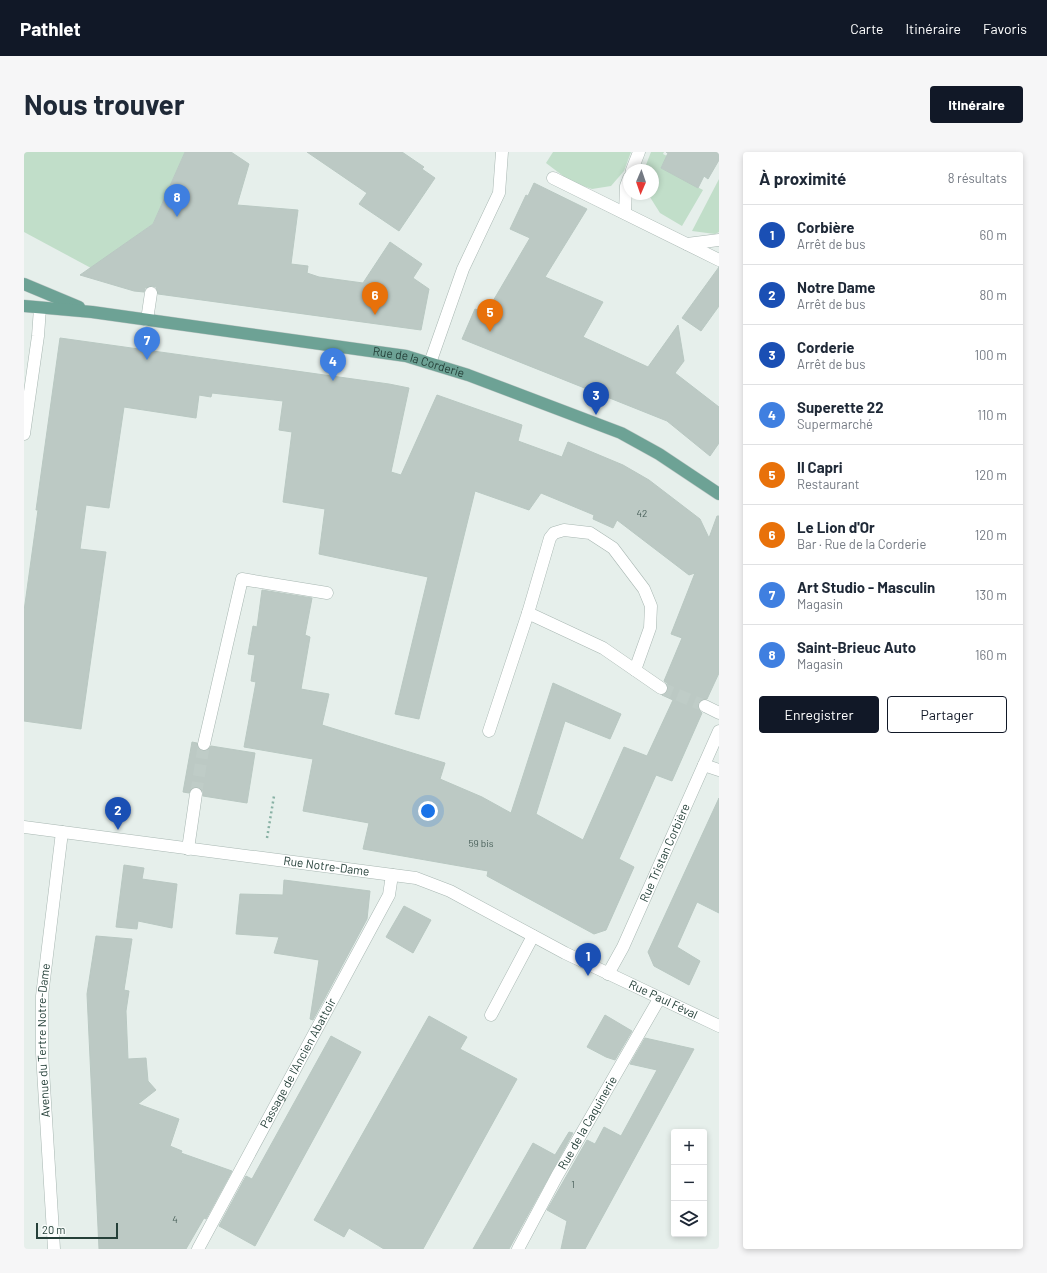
<!DOCTYPE html>
<html lang="fr">
<head>
<meta charset="utf-8">
<style>
  :root { --surface:#fff; --page:#f6f6f7; --text:#1f2937; --muted:#747a83; --line:#e0e1e3; --accent:#111827 }
  body { margin:0; font-family:Barlow,sans-serif; background:var(--page); color:var(--text) }
  .controls { position:absolute; right:12px; bottom:12px; display:grid; overflow:hidden; border-radius:4px; box-shadow:0 2px 6px #0003 }
  .controls button { width:36px; height:36px; display:grid; place-items:center; padding:0; border:0; border-bottom:1px solid var(--line); background:var(--surface); color:var(--text); font:20px sans-serif }
  .compass { position:absolute; left:599px; top:12px; width:36px; height:36px; border-radius:50%; background:var(--surface); box-shadow:0 2px 6px #0003; rotate:182deg }
  .scale { position:absolute; left:12px; bottom:10px; width:82px; box-sizing:border-box; padding-left:4px; border:2px solid #254039; border-top:0; font-size:11px; line-height:14px; white-space:nowrap; color:#254039; -webkit-text-stroke:3px #f7fbf9; paint-order:stroke }
  .you { position:absolute; left:404px; top:659px; width:14px; height:14px; margin:-10px; border:3px solid #fff; border-radius:50%; background:#1a73e8; box-shadow:0 0 0 6px #1a73e833 }
  .badge { display:grid; place-items:center; width:26px; height:26px; border-radius:50%; background:var(--accent); color:#fff; font-size:13px; font-weight:700 }
  .pin { position:absolute; translate:-50% -33px; filter:drop-shadow(0 1px 2px #0008) }
  .pin::after { content:''; position:absolute; top:21px; width:14px; height:12px; background:inherit; clip-path:polygon(0 0,100% 0,50% 100%) }
  .list { margin:0; padding:0; list-style:none }
  h2 { display:flex; justify-content:space-between; align-items:center; height:52px; margin:0; padding:0 16px; font-size:17px }
  h2 small { font-size:13px; font-weight:400; color:var(--muted) }
  .list li { display:grid; grid-template-columns:26px 1fr auto; gap:12px; align-items:center; box-sizing:border-box; height:60px; padding:0 16px; border-top:1px solid var(--line) }
  .list b { display:block; font-size:15px; white-space:nowrap }
  .list p { margin:0; font-size:13px; white-space:nowrap; color:var(--muted) }
  .list em { font-size:13px; font-style:normal; color:var(--muted) }
  .actions { display:flex; gap:8px; padding:12px 16px }
  .actions a { flex:1; padding:9px 0; border:1px solid var(--accent); border-radius:4px; text-align:center; font-size:14px; color:var(--accent) }
  .actions .main { background:var(--accent); color:#fff }
  .icon { flex:none; width:22px; height:22px; fill:none; stroke:currentColor; stroke-width:2; stroke-linecap:round; stroke-linejoin:round }
  .map { position:relative; flex:none; width:695px; height:1097px; overflow:hidden; border-radius:4px }
  header { display:flex; align-items:center; gap:24px; box-sizing:border-box; height:56px; padding:0 20px; background:var(--accent); color:#fff }
  header strong { font-size:19px }
  nav { display:flex; gap:22px; margin-inline-start:auto; font-size:14px }
  .intro { display:flex; align-items:center; justify-content:space-between; box-sizing:border-box; height:96px; padding:0 24px }
  h1 { margin:0; font-size:28px }
  .button { padding:10px 18px; border-radius:4px; background:var(--accent); color:#fff; font-size:14px; font-weight:700 }
  main { display:flex; gap:24px; padding:0 24px }
  aside { flex:1; background:var(--surface); border-radius:4px; box-shadow:0 2px 6px #0003 }
  .map>svg:first-child { display:block }
  .green { fill:#c1dec9 }
  .building { fill:#bcc9c4; stroke:#b9c8c2 }
  .lines { fill:none; stroke-linecap:round; stroke-linejoin:round }
  .minor-tunnel { stroke:#bfccc7; stroke-width:12; stroke-dasharray:12 6; stroke-linecap:butt }
  .minor-casing { stroke:#a8b7b2; stroke-width:13 }
  .major-casing { stroke:#c2cac8; stroke-width:13 }
  .path { stroke:#88b1a4; stroke-width:2.5; stroke-dasharray:2 3; stroke-linecap:butt }
  .minor { stroke:#fff; stroke-width:12 }
  .major { stroke:#6da295; stroke-width:12 }
  .labels { text-anchor:middle; stroke-width:4; stroke-linejoin:round; paint-order:stroke }
  .number-label { font-size:10px; fill:#4b625c }
  .street-label { font-size:12px; fill:#254039; stroke:#f7fbf9 }
</style>
</head>
<body>
<header>
<strong>Pathlet</strong>
<nav><a>Carte</a><a>Itinéraire</a><a>Favoris</a></nav>
</header>
<div class="intro"><h1>Nous trouver</h1><a class="button">Itinéraire</a></div>
<main>
<div class="map">
<svg width="695" height="1097" viewBox="0 0 695 1097">
  <rect width="100%" height="100%" fill="#e6efeb"/>
  <g class="green">
    <path d="M0 0H161L129 72 67 116 0 80Z"/>
    <path d="M529 0H607L600 19 587 34 568 37 547 30 522 11Z"/>
    <path d="M627 0H640L639 2 643 4 637 16 679 38 658 74 636 61 624 42H629V18H620Z"/>
    <path d="M695 27V80L691 82 668 79Z"/>
  </g>
  <g class="building">
    <path d="M161 0H207L225 12 213 53 274 58 267 112 284 114 283 121 295 125 339 131 366 90 398 112 389 126 405 137 397 178 134 142 132 135 128 134 121 136 120 140 110 139 56 123 129 72Z"/>
    <path d="M283 0H378L400 15 398 17 411 26 375 79 335 52 343 41Z"/>
    <path d="M642 0H695V8L684 27 680 24 674 36 637 16 644 1Z"/>
    <path d="M510 31 563 57 521 125 579 150 559 185 624 215 654 173 660 209 651 221 695 255V291L686 304 643 269 438 187 451 157 462 161 506 86 486 77 502 43 504 44Z"/>
    <path d="M695 115V154L677 179 658 166Z"/>
    <path d="M36 186 365 232 385 236 367 320 377 323 413 243 498 273 494 289 538 305 544 290 599 313 625 328 676 367 685 386 693 364H695V521L683 547 677 548 674 551 675 558 678 561 648 629 632 623 595 707 610 715 582 778 570 782 463 724 464 719 339 697 345 671 279 659 289 607 220 595 232 530 227 529 231 503 224 502 229 474 233 475 238 438 288 446 281 483 286 485 277 537 305 542 298 573 421 611 416 627 458 645 487 661 529 531 597 562 586 587 541 569 512 662 559 688 600 595 623 604 649 548 638 543 643 541 644 537V532L640 529 658 486 647 482 671 421 665 423 593 368 589 376 569 367 570 363 517 341 505 358 451 339 395 567 371 562 404 425 295 402 301 357 259 350 268 280 255 278 259 249 188 241 187 245 175 243 172 266 100 255 85 356 62 353 56 397 82 400 57 577 0 569V459L14 358H12Z"/>
    <path d="M168 590 173 591 175 597 179 599 185 597 187 594 231 601 223 651 179 644V639L173 635H169L165 641 159 640Z"/>
    <path d="M695 646V761L673 750 653 795 676 809 665 833 630 814 624 800Z"/>
    <path d="M100 713 120 716 118 727 153 732 148 776 114 769 113 777 92 775Z"/>
    <path d="M260 728 346 739 343 767 289 868 286 867 295 808 250 801 255 785 212 782 216 742 259 743Z"/>
    <path d="M380 754 407 768 389 801 362 785Z"/>
    <path d="M72 784 108 787 100 838 105 839 102 859 104 907 122 906 124 929 132 938 114 952 155 967 146 994 158 999 157 1001 208 1019 182 1067 180 1066 162 1097H75L63 842Z"/>
    <path d="M581 863 608 879 591 908 582 905 563 895Z"/>
    <path d="M405 864 443 885 436 897 493 927 399 1097H360L325 1076 320 1085 290 1068Z"/>
    <path d="M307 884 337 900 231 1094 195 1074 222 1024 228 1027Z"/>
    <path d="M621 886 670 897 561 1097H537L543 1069 523 1058 563 988 571 992 580 975 597 984 633 918 606 912Z"/>
    <path d="M545 980 549 981 485 1097H449L509 991 531 1003Z"/>
  </g>
  <g class="lines">
    <g class="minor-tunnel">
      <path d="M637 536 681 554"/>
      <path d="M172 642 180 592"/>
    </g>
    <g class="minor-casing">
      <g id="minor">
        <path d="M608 18 615 0"/>
        <path d="M529 26 695 108"/>
        <path d="M601 61 602 34 605 26"/>
        <path d="M663 92 695 88"/>
        <path d="M123 168 127 141"/>
        <path d="M406 211 439 117 475 41 478 0"/>
        <path d="M0 282 14 184 16 156"/>
        <path d="M504 461 526 386 530 381 540 378 566 381 589 396 620 437 627 454 626 476 611 518"/>
        <path d="M681 554 695 561"/>
        <path d="M465 579 504 461 579 496 637 536"/>
        <path d="M180 592 218 427 303 441"/>
        <path d="M680 613 695 618"/>
        <path id="s1" d="M0 675 392 726 426 739 541 801 695 874"/>
        <path d="M164 697 172 642"/>
        <path id="s2" d="M584 822 599 795 695 579"/>
        <path d="M467 863 509 784"/>
        <path id="s3" d="M30 1097 18 901V844L38 680"/>
        <path id="s4" d="M174 1097 365 743 368 723"/>
        <path id="s5" d="M494 1097 533 1024 635 847"/>
      </g>
    </g>
    <g class="major-casing">
      <g id="major">
        <path d="M0 132 55 155"/>
        <path id="s6" d="M0 154 68 160 382 204 444 223 597 281 635 302 695 342"/>
      </g>
    </g>
    <path class="path" d="M243 686 250 644"/>
    <use href="#minor" class="minor"/>
    <use href="#major" class="major"/>
  </g>
  <g class="labels">
    <g class="number-label">
      <text x="618" y="365">42</text>
      <text x="457" y="695">59 bis</text>
      <text x="549" y="1036">1</text>
      <text x="151" y="1071">4</text>
    </g>
    <g class="street-label">
      <text dy="4" stroke="none"><textPath href="#s6" startOffset="399">Rue de la Corderie</textPath></text>
      <text dy="4" stroke="none"><textPath href="#s2" startOffset="134">Rue Tristan Corbière</textPath></text>
      <text dy="4" stroke="none"><textPath href="#s1" startOffset="305">Rue Notre-Dame</textPath></text>
      <text dy="4" stroke="none"><textPath href="#s1" startOffset="671">Rue Paul Féval</textPath></text>
      <text dy="4" stroke="none"><textPath href="#s3" startOffset="209">Avenue du Tertre Notre-Dame</textPath></text>
      <text dy="4" stroke="none"><textPath href="#s4" startOffset="211">Passage de l'Ancien Abattoir</textPath></text>
      <text dy="4" stroke="none"><textPath href="#s5" startOffset="144">Rue de la Caquinerie</textPath></text>
    </g>
  </g>
</svg>
<div class="controls">
<button>+</button>
<button>−</button>
<button><svg class="icon" aria-label="layers" viewBox="0 0 24 24"><path d="M12 4l9 5-9 5-9-5zM3 14l9 5 9-5"/></svg></button>
</div>
<svg class="compass" viewBox="-18 -18 36 36"><path d="M0-13l5 13h-10z" fill="#e53935"/><path d="M0 13l5-13h-10z" fill="#747a83"/></svg>
<div class="scale">20 m</div>
<div class="you"></div>
<div class="pin badge" style="left:564px;top:824px;background:#1a4fb4">1</div>
<div class="pin badge" style="left:94px;top:678px;background:#1a4fb4">2</div>
<div class="pin badge" style="left:572px;top:263px;background:#1a4fb4">3</div>
<div class="pin badge" style="left:309px;top:229px;background:#3f7fe0">4</div>
<div class="pin badge" style="left:466px;top:180px;background:#e8710a">5</div>
<div class="pin badge" style="left:351px;top:163px;background:#e8710a">6</div>
<div class="pin badge" style="left:123px;top:208px;background:#3f7fe0">7</div>
<div class="pin badge" style="left:153px;top:65px;background:#3f7fe0">8</div>
</div>
<aside>
<h2>À proximité<small>8 résultats</small></h2>
<ul class="list">
<li><span class="badge" style="background:#1a4fb4">1</span><div><b>Corbière</b><p>Arrêt de bus</p></div><em>60 m</em></li>
<li><span class="badge" style="background:#1a4fb4">2</span><div><b>Notre Dame</b><p>Arrêt de bus</p></div><em>80 m</em></li>
<li><span class="badge" style="background:#1a4fb4">3</span><div><b>Corderie</b><p>Arrêt de bus</p></div><em>100 m</em></li>
<li><span class="badge" style="background:#3f7fe0">4</span><div><b>Superette 22</b><p>Supermarché</p></div><em>110 m</em></li>
<li><span class="badge" style="background:#e8710a">5</span><div><b>Il Capri</b><p>Restaurant</p></div><em>120 m</em></li>
<li><span class="badge" style="background:#e8710a">6</span><div><b>Le Lion d'Or</b><p>Bar · Rue de la Corderie</p></div><em>120 m</em></li>
<li><span class="badge" style="background:#3f7fe0">7</span><div><b>Art Studio - Masculin</b><p>Magasin</p></div><em>130 m</em></li>
<li><span class="badge" style="background:#3f7fe0">8</span><div><b>Saint-Brieuc Auto</b><p>Magasin</p></div><em>160 m</em></li>
</ul>
<div class="actions"><a class="main">Enregistrer</a><a>Partager</a></div>
</aside>
</main>
</body>
</html>
